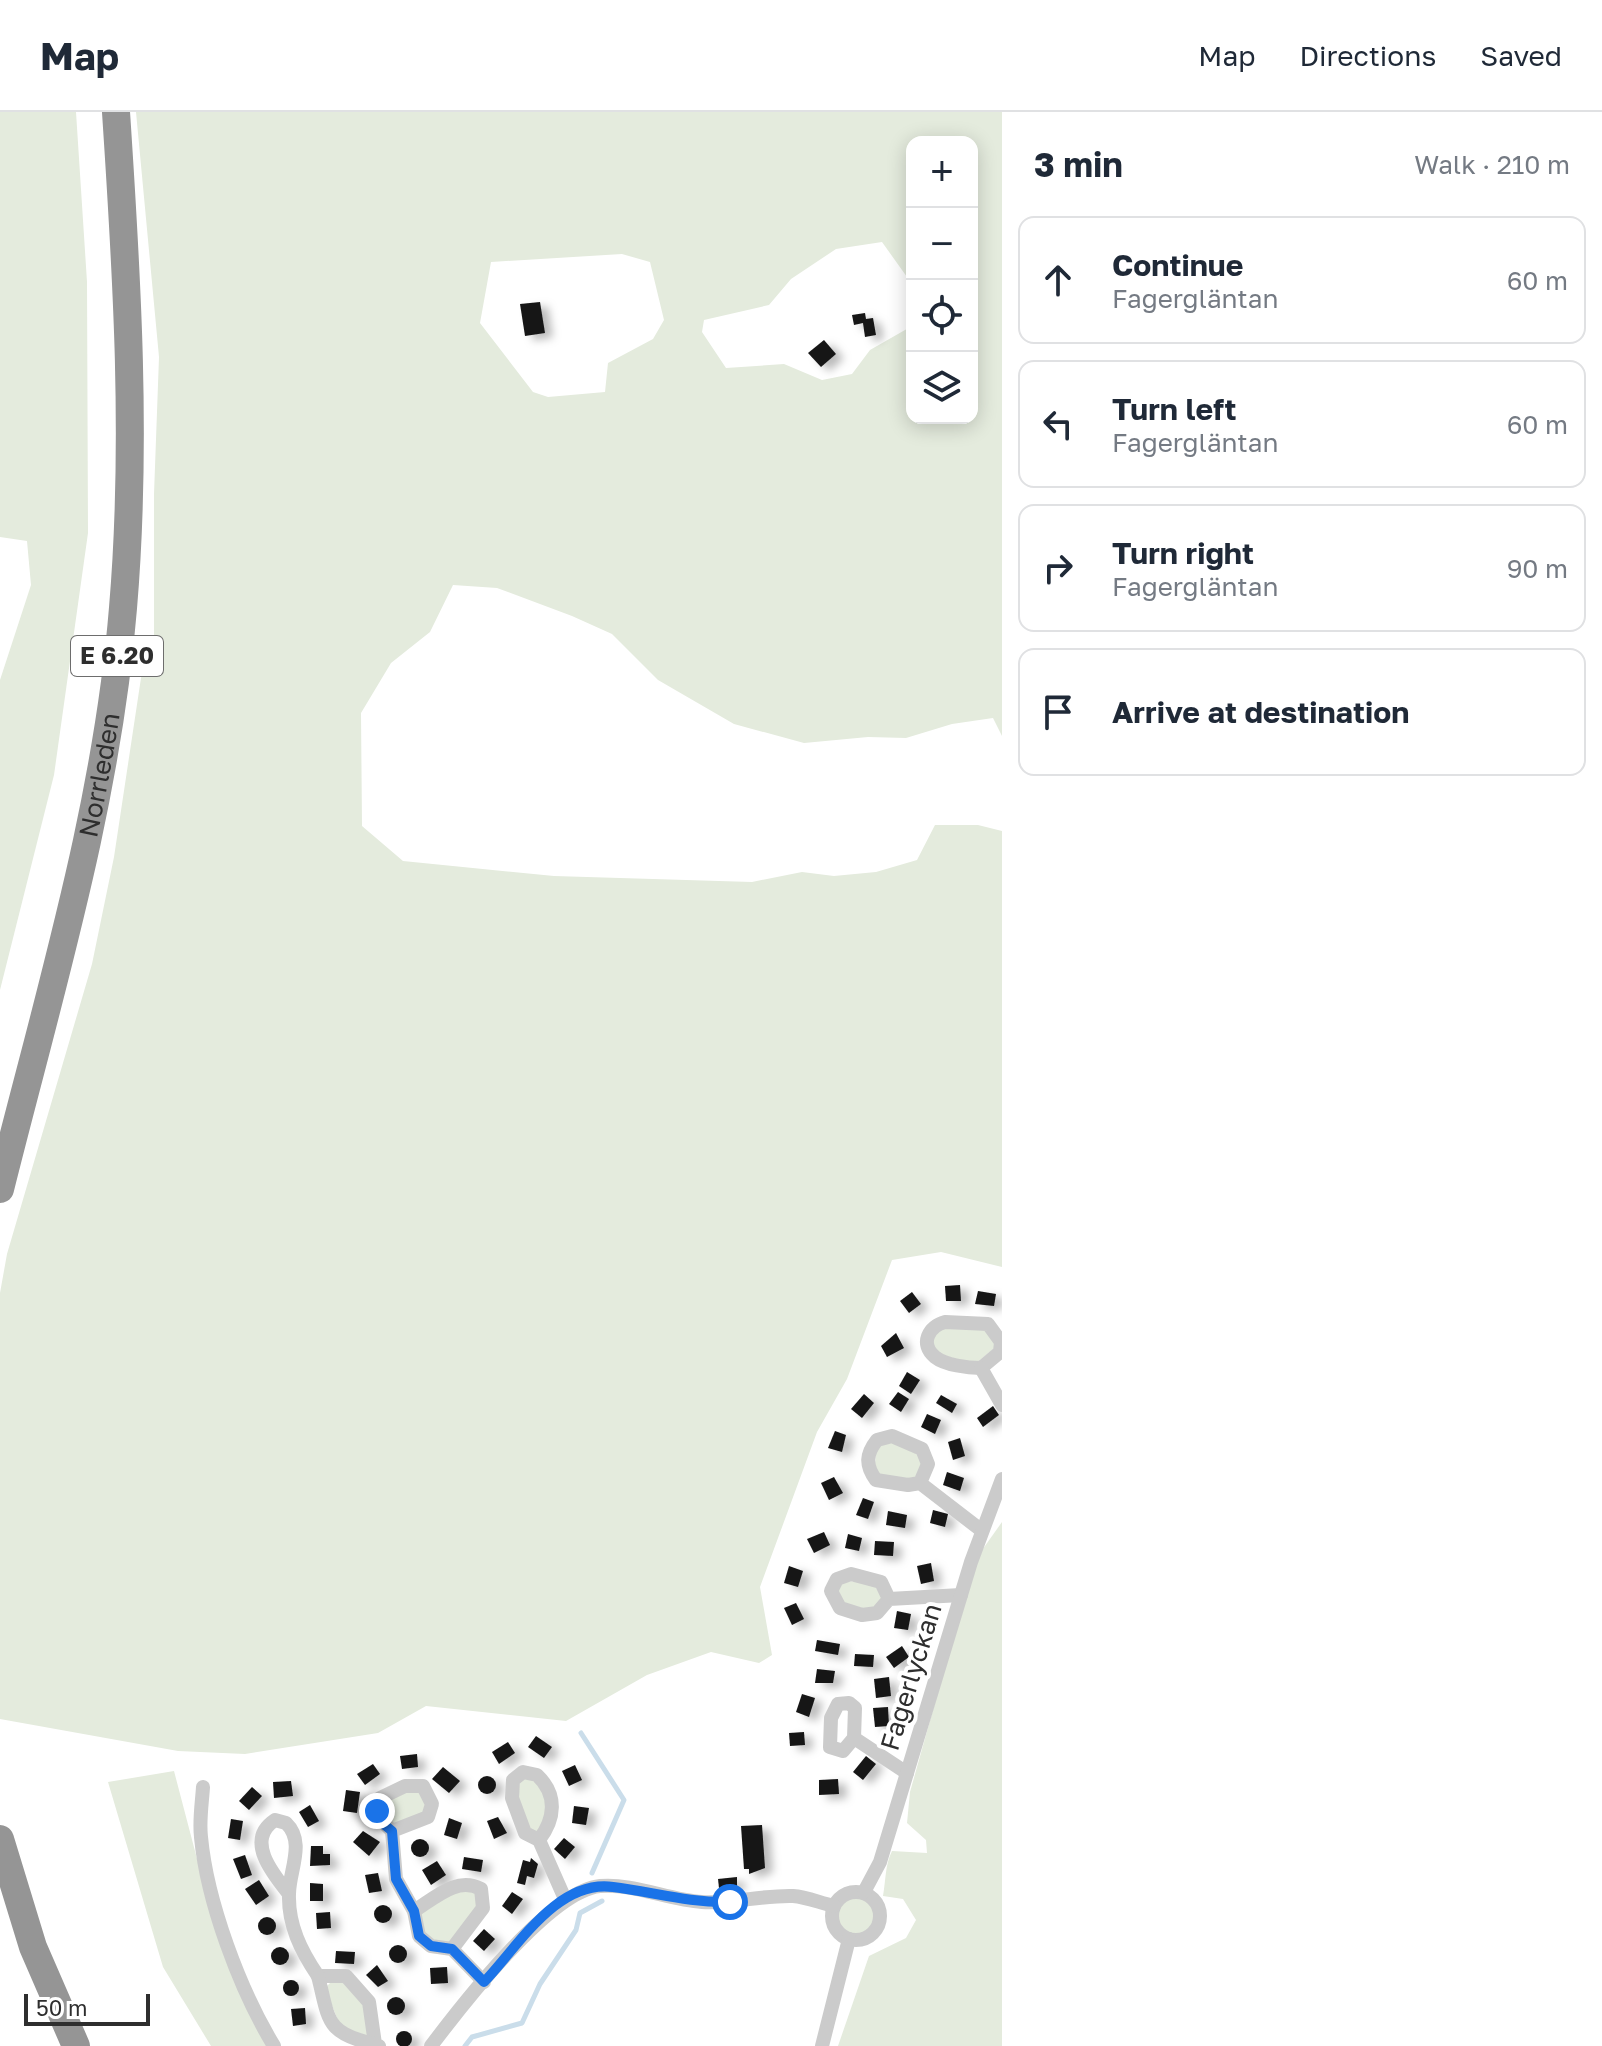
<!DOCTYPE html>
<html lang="en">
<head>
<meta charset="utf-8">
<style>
  :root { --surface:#fff; --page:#f6f6f7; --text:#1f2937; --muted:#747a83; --line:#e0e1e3 }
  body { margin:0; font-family:"Golos Text",sans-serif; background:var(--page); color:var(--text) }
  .controls { position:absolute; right:24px; top:24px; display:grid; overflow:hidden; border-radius:16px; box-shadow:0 4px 20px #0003 }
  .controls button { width:72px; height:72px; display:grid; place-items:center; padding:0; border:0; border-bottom:2px solid var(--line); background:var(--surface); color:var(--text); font:40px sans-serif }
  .scale { position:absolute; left:24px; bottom:20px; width:126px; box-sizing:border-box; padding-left:8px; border:4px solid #2e2e2e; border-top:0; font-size:22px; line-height:28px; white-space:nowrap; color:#2e2e2e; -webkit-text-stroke:6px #fff; paint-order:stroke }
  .stop { position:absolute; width:24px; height:24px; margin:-18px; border:6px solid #1a73e8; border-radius:50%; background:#fff }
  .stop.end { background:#1a73e8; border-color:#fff; box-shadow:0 2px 8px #0008 }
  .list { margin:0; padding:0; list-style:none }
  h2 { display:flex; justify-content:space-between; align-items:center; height:104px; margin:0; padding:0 32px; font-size:34px }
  h2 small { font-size:26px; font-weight:400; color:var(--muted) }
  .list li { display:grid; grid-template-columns:52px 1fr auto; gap:24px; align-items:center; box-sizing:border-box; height:128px; margin:0 16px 16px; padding:0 16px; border:2px solid var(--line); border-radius:16px }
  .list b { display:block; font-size:30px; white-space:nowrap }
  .list p { margin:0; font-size:26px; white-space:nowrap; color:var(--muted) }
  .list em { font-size:26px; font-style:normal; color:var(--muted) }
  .icon { flex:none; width:44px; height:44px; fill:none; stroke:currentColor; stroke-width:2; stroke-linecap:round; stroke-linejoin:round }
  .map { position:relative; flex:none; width:1002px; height:1934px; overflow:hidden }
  header { display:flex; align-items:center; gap:48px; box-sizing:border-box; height:112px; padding:0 40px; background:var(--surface); border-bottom:2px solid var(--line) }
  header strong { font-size:38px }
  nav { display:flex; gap:44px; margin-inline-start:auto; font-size:28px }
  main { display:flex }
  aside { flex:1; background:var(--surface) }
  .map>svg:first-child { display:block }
  .green { fill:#e4ebdd; fill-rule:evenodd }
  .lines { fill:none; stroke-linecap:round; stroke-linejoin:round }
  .stream { stroke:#caddea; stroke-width:5 }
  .building { fill:#151515; filter:url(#shadow) }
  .street { stroke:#cbcbcb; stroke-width:14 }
  .highway { stroke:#959595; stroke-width:28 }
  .route { stroke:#1a73e8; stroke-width:10 }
  .labels { text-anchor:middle; stroke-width:8; stroke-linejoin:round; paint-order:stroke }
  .shield { fill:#fff; stroke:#6d6d6d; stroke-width:2 }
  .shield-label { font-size:24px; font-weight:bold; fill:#2e2e2e }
  .street-label { font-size:26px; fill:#2e2e2e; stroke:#fff }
</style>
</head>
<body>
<header>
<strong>Map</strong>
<nav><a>Map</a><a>Directions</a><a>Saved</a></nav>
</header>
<main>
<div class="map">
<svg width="1002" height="1934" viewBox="0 0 1002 1934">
  <defs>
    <filter id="shadow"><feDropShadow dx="8" dy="4.5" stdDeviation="4" flood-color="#0004"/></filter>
  </defs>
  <rect width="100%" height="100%" fill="#fff"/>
  <g class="green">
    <path d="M0 0H76L87 170 88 421 54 663 0 878V568L31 473 27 429 0 425Z"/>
    <path d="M136 0H1002V624L993 606 952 612 906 626 868 625 804 631 734 612 658 568 612 522 572 504 497 476 453 473 430 520 391 551 361 601 362 714 403 749 554 764 752 770 802 760 834 764 876 760 917 748 935 713H978L1002 719V1155L941 1140 892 1148 847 1267 817 1320 760 1475 772 1543 759 1551 711 1540 647 1563 566 1609 426 1594 378 1621 245 1642 178 1639 0 1607V1181L7 1142 92 852 114 745 141 566 154 525V382L159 245ZM912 30H972V306H912V214L870 238 852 262 822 268 784 252 726 256 702 220 704 208 769 193 791 167 836 137 882 130 912 172ZM622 142 650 150 664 208 653 227 608 251 605 280 548 285 533 280 480 211 491 150Z"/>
    <path d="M982 1213 997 1234 975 1252 935 1241 932 1222 937 1217Z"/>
    <path d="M890 1326 923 1346 916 1369 874 1361 877 1332Z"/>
    <path d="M1002 1410V1934H838L869 1844 906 1826 916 1808 903 1787 883 1784C886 1767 885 1753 892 1739L927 1741 926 1728 907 1711 910 1680 975 1448Z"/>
    <path d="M841 1469 873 1470 883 1487 874 1498 844 1493 836 1478Z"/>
    <path d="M174 1659 217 1823 268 1934H211L163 1855 108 1670Z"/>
    <path d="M532 1665 547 1687 544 1715 533 1722 517 1693 520 1666Z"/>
    <path d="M419 1677 427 1697 414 1708 388 1712 380 1693 384 1687Z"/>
    <path d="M462 1774 483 1785 451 1834 434 1832 419 1815 422 1797Z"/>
    <circle cx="856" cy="1804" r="19"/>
    <path d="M336 1865 363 1887 370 1926 341 1916 325 1876Z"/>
  </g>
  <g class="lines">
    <g class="stream">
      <path d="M581 1621 624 1688 592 1761"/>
      <path d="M465 1934 472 1925 522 1911 540 1872 576 1818 580 1801 602 1789"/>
    </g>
  </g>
  <g class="building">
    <path d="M540 190 545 221 525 224 520 192Z"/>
    <path d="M865 201 866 207 873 206 876 223 865 225 863 211 854 213 852 203Z"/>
    <path d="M824 228 836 242 821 255 808 241Z"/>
    <path d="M960 1173 961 1189H946L945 1174Z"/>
    <path d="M978 1179 996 1182 994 1194 975 1192Z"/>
    <path d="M912 1180 921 1192 909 1201 900 1189Z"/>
    <path d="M896 1221 904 1236 887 1245 881 1234Z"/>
    <path d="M907 1260 920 1268 911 1282 899 1274Z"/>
    <path d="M898 1280 909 1287 901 1300 889 1292Z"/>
    <path d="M864 1282 874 1291 862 1306 851 1297Z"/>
    <path d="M941 1283 957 1292 952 1301 936 1291Z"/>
    <path d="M993 1294 999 1303 983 1315 977 1306Z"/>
    <path d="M927 1302 941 1308 935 1322 921 1315Z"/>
    <path d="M835 1319 846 1323 842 1340 828 1336Z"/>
    <path d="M960 1326 965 1344 953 1348 948 1330Z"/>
    <path d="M947 1360 964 1366 960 1379 943 1373Z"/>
    <path d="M834 1365 843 1381 829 1388 821 1371Z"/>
    <path d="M863 1386 874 1390 868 1407 856 1403Z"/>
    <path d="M933 1398 948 1402 945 1415 930 1411Z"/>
    <path d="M888 1399 907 1403 905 1416 886 1413Z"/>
    <path d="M824 1420 830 1433 814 1441 807 1427Z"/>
    <path d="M848 1422 862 1426 859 1439 845 1436Z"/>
    <path d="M875 1429 894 1430 893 1444 874 1443Z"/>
    <path d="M931 1451 934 1469 921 1472 917 1454Z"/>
    <path d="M789 1454 803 1459 798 1475 784 1471Z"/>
    <path d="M796 1491 804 1507 792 1513 784 1496Z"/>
    <path d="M897 1499 911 1502 908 1518 894 1516Z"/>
    <path d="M817 1528 840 1532 838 1543 815 1539Z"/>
    <path d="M902 1534 909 1545 894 1556 886 1545Z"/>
    <path d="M855 1542 874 1543 873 1555 854 1554Z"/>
    <path d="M817 1557 835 1559 833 1571H815Z"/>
    <path d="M889 1565 891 1584 876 1586 874 1567Z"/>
    <path d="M802 1582 815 1586 809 1605 796 1600Z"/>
    <path d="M888 1595 889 1614 875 1615 873 1596Z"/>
    <path d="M804 1620 805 1633 790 1634 789 1621Z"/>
    <path d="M536 1624 552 1635 544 1646 528 1635Z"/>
    <path d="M508 1630 515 1641 499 1652 492 1640Z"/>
    <path d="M417 1642 418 1655 402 1657 400 1644Z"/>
    <path d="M866 1644 876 1652 863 1668 853 1660Z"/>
    <path d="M373 1652 380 1662 365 1673 357 1662Z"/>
    <path d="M575 1653 582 1668 569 1674 562 1659Z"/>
    <path d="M443 1655 460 1669 449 1681 432 1667Z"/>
    <circle cx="487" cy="1673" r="9"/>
    <path d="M838 1667 839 1682 819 1683V1668Z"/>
    <path d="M291 1669 293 1684 274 1686 273 1670Z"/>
    <path d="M252 1675 262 1684 249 1698 239 1689Z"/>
    <path d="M346 1678 360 1680 357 1701 343 1699Z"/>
    <path d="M310 1693 319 1709 308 1715 299 1700Z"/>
    <path d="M574 1694 589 1696 586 1713 572 1711Z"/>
    <path d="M498 1705 507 1721 494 1727 487 1709Z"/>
    <path d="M449 1706 462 1711 457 1727 444 1723Z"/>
    <path d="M231 1707 243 1709 240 1728 228 1726Z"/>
    <path d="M762 1713 765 1756 749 1762V1757H744L741 1714Z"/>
    <path d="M363 1719 380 1730 369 1744 353 1730Z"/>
    <path d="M564 1726 575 1735 565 1747 554 1737Z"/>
    <circle cx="420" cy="1736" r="9"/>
    <path d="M311 1734H323V1742H330V1753L310 1754Z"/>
    <path d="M245 1743 252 1763 241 1767 233 1747Z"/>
    <path d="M464 1745 483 1748 481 1760 462 1757Z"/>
    <path d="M531 1746 538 1752 534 1766 527 1764 525 1773 517 1771 523 1748 530 1750Z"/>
    <path d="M437 1749 446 1763 431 1773 422 1758Z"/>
    <path d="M378 1761 382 1779 369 1781 365 1763Z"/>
    <path d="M737 1765V1774L719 1776 718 1767Z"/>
    <path d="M259 1768 269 1784 256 1793 245 1777Z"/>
    <path d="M310 1771 323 1772V1789H310Z"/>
    <path d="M512 1780 523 1787 512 1802 502 1794Z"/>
    <circle cx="383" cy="1802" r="9"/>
    <path d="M330 1800 331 1816 317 1817 316 1801Z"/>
    <circle cx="267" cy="1814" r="9"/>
    <path d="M484 1817 495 1827 484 1839 473 1829Z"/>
    <circle cx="398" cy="1842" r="9"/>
    <circle cx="280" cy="1844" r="9"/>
    <path d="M336 1839 355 1840 354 1852 335 1851Z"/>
    <path d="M377 1853 388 1869 378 1875 366 1863Z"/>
    <path d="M447 1855 448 1871 431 1872 430 1856Z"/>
    <circle cx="291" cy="1876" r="8"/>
    <circle cx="396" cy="1894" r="9"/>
    <path d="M305 1896 306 1912 293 1914 291 1897Z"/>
    <circle cx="404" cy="1927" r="8"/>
  </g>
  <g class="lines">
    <g class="street">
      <path d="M945 1210 988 1212 1001 1230 1000 1240 981 1256C968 1256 945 1253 935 1245 919 1232 929 1214 945 1210Z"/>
      <path d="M981 1256 1002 1293"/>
      <path d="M920 1371 908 1373 876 1368C865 1353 866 1342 877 1328L892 1324 922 1337 928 1352 920 1371 981 1418"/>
      <path d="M889 1487 877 1501 862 1503 840 1496 831 1479 837 1467 851 1462 881 1470 889 1487 961 1483"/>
      <path d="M854 1626 843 1639 830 1635 831 1606 838 1592 849 1591 855 1596 854 1626 907 1661"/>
      <path d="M203 1675C202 1691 199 1709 201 1725 207 1790 240 1878 274 1934"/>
      <path d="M392 1719 378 1705 380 1686 405 1674H423L432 1692 428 1705 392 1719 396 1767 414 1799 419 1824 431 1834 452 1837 484 1870"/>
      <path d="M539 1728 525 1721 512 1686 513 1668 523 1660 537 1663C558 1683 555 1707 539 1728L565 1787"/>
      <circle cx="856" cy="1804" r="24"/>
      <path d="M864 1780 880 1750 971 1450 1002 1367"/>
      <path d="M289 1782C272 1761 245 1728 275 1708L286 1711C306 1730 289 1759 289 1782 288 1813 301 1839 318 1864H346L369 1890 375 1932 379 1934"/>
      <path d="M414 1799C435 1786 457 1764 481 1777L483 1796 452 1837"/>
      <path d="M318 1864C329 1907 325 1922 375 1932"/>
      <path d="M431 1934C462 1893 550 1779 600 1774 633 1771 669 1788 702 1790 732 1792 762 1783 793 1784 807 1785 820 1791 834 1794"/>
      <path d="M822 1934 849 1827"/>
    </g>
    <g class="highway">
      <path id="s1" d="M0 1077C48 885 107 694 123 496 137 331 127 165 116 0"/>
      <path d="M0 1727 33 1835 76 1934"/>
    </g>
  </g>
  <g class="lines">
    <path class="route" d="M377 1699 381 1710 392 1719 396 1767 414 1799 419 1824 431 1834 452 1837 484 1870C517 1836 557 1767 613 1775 653 1780 689 1791 730 1790"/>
  </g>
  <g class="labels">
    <rect class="shield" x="71" y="524" width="92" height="40" rx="6"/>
    <g class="shield-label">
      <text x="117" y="552">E 6.20</text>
    </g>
    <g class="street-label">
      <text dy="9" stroke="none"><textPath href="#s1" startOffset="426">Norrleden</textPath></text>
      <text transform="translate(911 1565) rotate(-73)" y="9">Fagerlyckan</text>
    </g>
  </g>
</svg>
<div class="controls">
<button>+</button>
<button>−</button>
<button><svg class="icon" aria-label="locate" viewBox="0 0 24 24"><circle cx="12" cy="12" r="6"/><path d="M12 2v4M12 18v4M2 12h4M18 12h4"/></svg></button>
<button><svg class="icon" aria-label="layers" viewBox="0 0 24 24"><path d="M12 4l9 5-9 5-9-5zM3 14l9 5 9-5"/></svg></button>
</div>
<div class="scale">50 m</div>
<div class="stop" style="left:730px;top:1790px"></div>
<div class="stop end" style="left:377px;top:1699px"></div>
</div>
<aside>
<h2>3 min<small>Walk · 210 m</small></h2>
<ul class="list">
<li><svg class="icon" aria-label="ahead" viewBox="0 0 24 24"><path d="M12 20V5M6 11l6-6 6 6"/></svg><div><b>Continue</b><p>Fagergläntan</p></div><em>60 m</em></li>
<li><svg class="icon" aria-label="left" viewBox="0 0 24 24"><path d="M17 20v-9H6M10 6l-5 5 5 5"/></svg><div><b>Turn left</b><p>Fagergläntan</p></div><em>60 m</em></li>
<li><svg class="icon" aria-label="right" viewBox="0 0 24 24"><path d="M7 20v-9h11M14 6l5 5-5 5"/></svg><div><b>Turn right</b><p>Fagergläntan</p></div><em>90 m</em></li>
<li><svg class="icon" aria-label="arrive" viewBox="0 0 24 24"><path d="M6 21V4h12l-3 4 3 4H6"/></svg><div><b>Arrive at destination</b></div></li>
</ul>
</aside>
</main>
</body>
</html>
